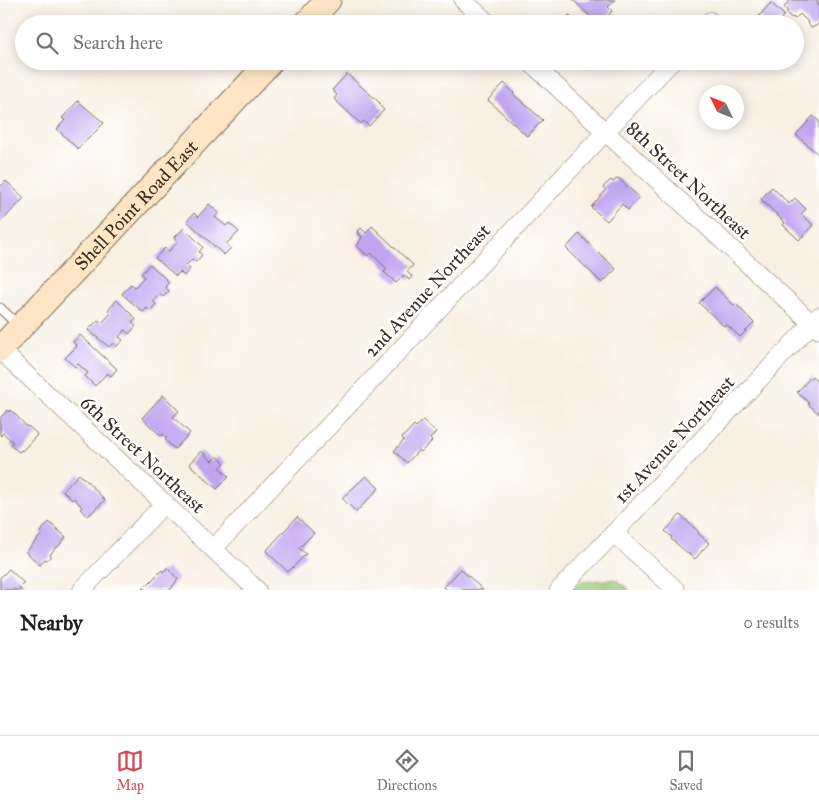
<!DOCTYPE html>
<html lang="en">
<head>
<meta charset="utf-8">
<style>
  :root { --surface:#fff; --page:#f6f6f6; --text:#202124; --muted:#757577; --line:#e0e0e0; --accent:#d1495b }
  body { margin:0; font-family:"IM FELL Great Primer",serif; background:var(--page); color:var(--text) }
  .compass { position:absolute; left:699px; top:85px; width:45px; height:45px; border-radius:50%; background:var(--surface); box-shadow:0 2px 12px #0003; rotate:313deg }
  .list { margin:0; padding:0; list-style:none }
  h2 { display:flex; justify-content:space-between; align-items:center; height:65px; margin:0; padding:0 20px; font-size:21px }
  h2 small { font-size:16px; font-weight:400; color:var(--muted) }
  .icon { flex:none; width:28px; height:28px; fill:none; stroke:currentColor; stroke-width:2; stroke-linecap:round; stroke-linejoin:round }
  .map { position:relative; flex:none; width:819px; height:590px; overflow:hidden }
  .search { position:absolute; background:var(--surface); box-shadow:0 2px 12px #0003; left:15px; right:15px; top:15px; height:55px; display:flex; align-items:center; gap:12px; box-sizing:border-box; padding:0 18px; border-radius:28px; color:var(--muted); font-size:19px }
  .sheet { height:145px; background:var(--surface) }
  nav { display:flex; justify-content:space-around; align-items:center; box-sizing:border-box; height:70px; border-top:1px solid var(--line); background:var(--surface); font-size:14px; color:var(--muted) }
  nav a { display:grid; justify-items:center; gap:2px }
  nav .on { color:var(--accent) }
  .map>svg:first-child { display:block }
  .green { fill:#98c877; stroke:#6a794a }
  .building { fill:#bfa5f0 }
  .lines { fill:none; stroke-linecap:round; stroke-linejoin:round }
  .lane-casing { stroke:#7d6f63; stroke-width:11 }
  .street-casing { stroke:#7d6f63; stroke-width:19 }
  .secondary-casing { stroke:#7d6f63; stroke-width:27 }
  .lane { stroke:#fff; stroke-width:9 }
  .street { stroke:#fff; stroke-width:18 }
  .secondary { stroke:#fde5c5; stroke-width:25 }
  .labels { text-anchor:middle; stroke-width:5; stroke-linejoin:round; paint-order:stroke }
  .street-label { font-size:19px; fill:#3b2a1e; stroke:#fff }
</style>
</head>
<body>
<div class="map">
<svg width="819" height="590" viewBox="0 0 819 590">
  <rect width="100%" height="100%" fill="#fff"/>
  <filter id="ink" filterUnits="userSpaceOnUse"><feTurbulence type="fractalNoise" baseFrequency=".02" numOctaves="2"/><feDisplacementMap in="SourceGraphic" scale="10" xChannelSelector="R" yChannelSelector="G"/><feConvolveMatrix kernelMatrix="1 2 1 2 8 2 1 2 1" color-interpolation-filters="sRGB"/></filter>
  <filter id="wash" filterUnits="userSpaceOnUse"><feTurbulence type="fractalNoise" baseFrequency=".0096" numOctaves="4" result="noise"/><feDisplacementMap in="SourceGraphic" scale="20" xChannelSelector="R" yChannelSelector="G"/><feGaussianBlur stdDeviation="1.12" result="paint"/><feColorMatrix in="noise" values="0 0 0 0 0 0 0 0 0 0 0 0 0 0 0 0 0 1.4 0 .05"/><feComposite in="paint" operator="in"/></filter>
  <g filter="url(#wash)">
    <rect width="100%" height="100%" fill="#f8f0e2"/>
    <path class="green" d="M615 579 630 590H572L581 582Z"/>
    <g id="blocks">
      <g class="building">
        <path d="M573 0H615L608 7 612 11 609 15 617 23 593 24 591 22 593 19Z"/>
        <path d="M790 0H817L819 2 817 3 819 5V23L816 26 811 28 807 23 808 22 800 14 795 19 793 17 792 18 787 14V10L784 7Z"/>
        <path d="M771 3 784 15 776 24H768L759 16Z"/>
        <path d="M569 15 578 24H560Z"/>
        <path d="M579 61H595L589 68Z"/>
        <path d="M347 74 380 103 379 105 384 110 369 126 363 121 361 124 334 99 337 95 332 90Z"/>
        <path d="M504 83 514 93 513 94 543 120 527 136 488 100Z"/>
        <path d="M78 101 104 123 78 149 57 129 65 120 62 118Z"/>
        <path d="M813 116 819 121V155L796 135Z"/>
        <path d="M618 178 639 197 628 210 622 204 607 221 591 207 606 190 603 187 611 180 613 182Z"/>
        <path d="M6 181 24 198 0 223V187Z"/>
        <path d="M772 187 789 204 795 198 806 209 801 214 813 225 799 240 783 225 785 223 761 199Z"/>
        <path d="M209 204 219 213 215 217 226 226 229 223 239 232 226 244 231 248 224 255 187 221 194 213 198 217Z"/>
        <path d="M372 226 413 265 407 272 412 276 409 280 404 275 396 283 384 272 387 269 371 253 368 256 357 246 362 237 357 232 361 228 366 233Z"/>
        <path d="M184 228 203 247 199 252 202 255 196 262 193 259 186 265 190 269 184 276 180 272 176 276 155 258 165 248 169 251 178 241 174 238Z"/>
        <path d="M579 234 616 269 602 283 566 248Z"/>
        <path d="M150 264 169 282 165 287 169 291 163 297 159 294 153 301 156 304 150 311 147 308 143 312 122 294 131 284 135 287 144 277 141 274Z"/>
        <path d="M715 287 734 305 736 304 754 323 740 337 726 324 724 326 699 303Z"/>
        <path d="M117 300 136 319 132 323 136 326 129 334 125 330 119 337 123 340 116 347 113 343 109 347 88 330 98 320 102 323 111 313 108 310Z"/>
        <path d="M80 335 117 369 111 376 107 373 95 386 85 376 88 373 78 364 75 367 65 358 77 346 73 342Z"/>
        <path d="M812 376 819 384V414L808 404 809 403 797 392Z"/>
        <path d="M163 395 179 411 173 417 190 433 175 449 165 440 167 438 163 434 161 436 142 418Z"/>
        <path d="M8 410 10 412 11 410 27 427 28 426 36 433 37 435 22 451 21 450 19 452 10 445 13 442 3 433 1 436 0 435V418Z"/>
        <path d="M423 420 436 432 430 439 432 441 421 452 419 450 407 463 394 451 404 440 402 438 414 425 416 427Z"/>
        <path d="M201 451 212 461 217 456 225 463 220 468 229 477 217 489 189 464Z"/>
        <path d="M79 474 83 478H84L105 500 88 516 80 509 82 507 74 498 72 500 63 491Z"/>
        <path d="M366 476 379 488 356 512 342 498Z"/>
        <path d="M680 515 699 532 698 533 709 543 695 559 671 539 672 537 665 531Z"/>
        <path d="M297 517 314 533 299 548 306 554 288 572 266 551Z"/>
        <path d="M49 522 66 537 57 548 56 547 50 555 51 556 47 560 45 559 40 565 26 552 42 534 40 532Z"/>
        <path d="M167 568 178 579 170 590H142L162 570 163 572Z"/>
        <path d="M9 569 24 583 19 588 21 590H0V578Z"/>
        <path d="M461 569 483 590H447L444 587Z"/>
      </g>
    </g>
  </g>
  <g filter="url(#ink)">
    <use href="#blocks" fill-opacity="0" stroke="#7d6f63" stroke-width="1"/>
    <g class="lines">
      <g class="lane-casing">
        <path id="lane" d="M0 308 20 327"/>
      </g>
      <g class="street-casing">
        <g id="street">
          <path d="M463 0 489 24"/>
          <path d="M707 24 710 21"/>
          <path d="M529 61 819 330"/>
          <path d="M0 350 257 590"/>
          <path d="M614 533 676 590"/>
          <path d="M214 548 672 61"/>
          <path d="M82 590 165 503"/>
          <path d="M559 590 614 533 819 316"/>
        </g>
      </g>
      <g class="secondary-casing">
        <g id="secondary">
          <path d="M306 24 328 0"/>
          <path id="s1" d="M0 349 271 61"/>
        </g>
      </g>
      <use href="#lane" class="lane"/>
      <use href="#street" class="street"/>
      <use href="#secondary" class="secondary"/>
    </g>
  </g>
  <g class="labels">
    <g class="street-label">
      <text transform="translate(689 180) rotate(43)" y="7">8th Street Northeast</text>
      <text dy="7" stroke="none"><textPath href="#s1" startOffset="198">Shell Point Road East</textPath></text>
      <text transform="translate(427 290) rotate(-47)" y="7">2nd Avenue Northeast</text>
      <text transform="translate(674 439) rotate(-47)" y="7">1st Avenue Northeast</text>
      <text transform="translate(143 454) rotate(43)" y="7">6th Street Northeast</text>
    </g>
  </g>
</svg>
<svg class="compass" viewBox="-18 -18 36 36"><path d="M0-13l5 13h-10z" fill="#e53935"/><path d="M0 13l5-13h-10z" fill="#757577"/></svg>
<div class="search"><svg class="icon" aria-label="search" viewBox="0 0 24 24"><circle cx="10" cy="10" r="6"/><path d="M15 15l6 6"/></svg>Search here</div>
</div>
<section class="sheet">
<h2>Nearby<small>0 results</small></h2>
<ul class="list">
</ul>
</section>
<nav>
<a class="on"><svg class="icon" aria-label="map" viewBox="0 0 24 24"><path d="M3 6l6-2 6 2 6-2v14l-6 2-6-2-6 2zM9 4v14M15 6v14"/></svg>Map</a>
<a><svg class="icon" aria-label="directions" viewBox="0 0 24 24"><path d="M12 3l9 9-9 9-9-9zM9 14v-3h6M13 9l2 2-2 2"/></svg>Directions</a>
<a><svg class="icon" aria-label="saved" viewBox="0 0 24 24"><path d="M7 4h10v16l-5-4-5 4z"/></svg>Saved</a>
</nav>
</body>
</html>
